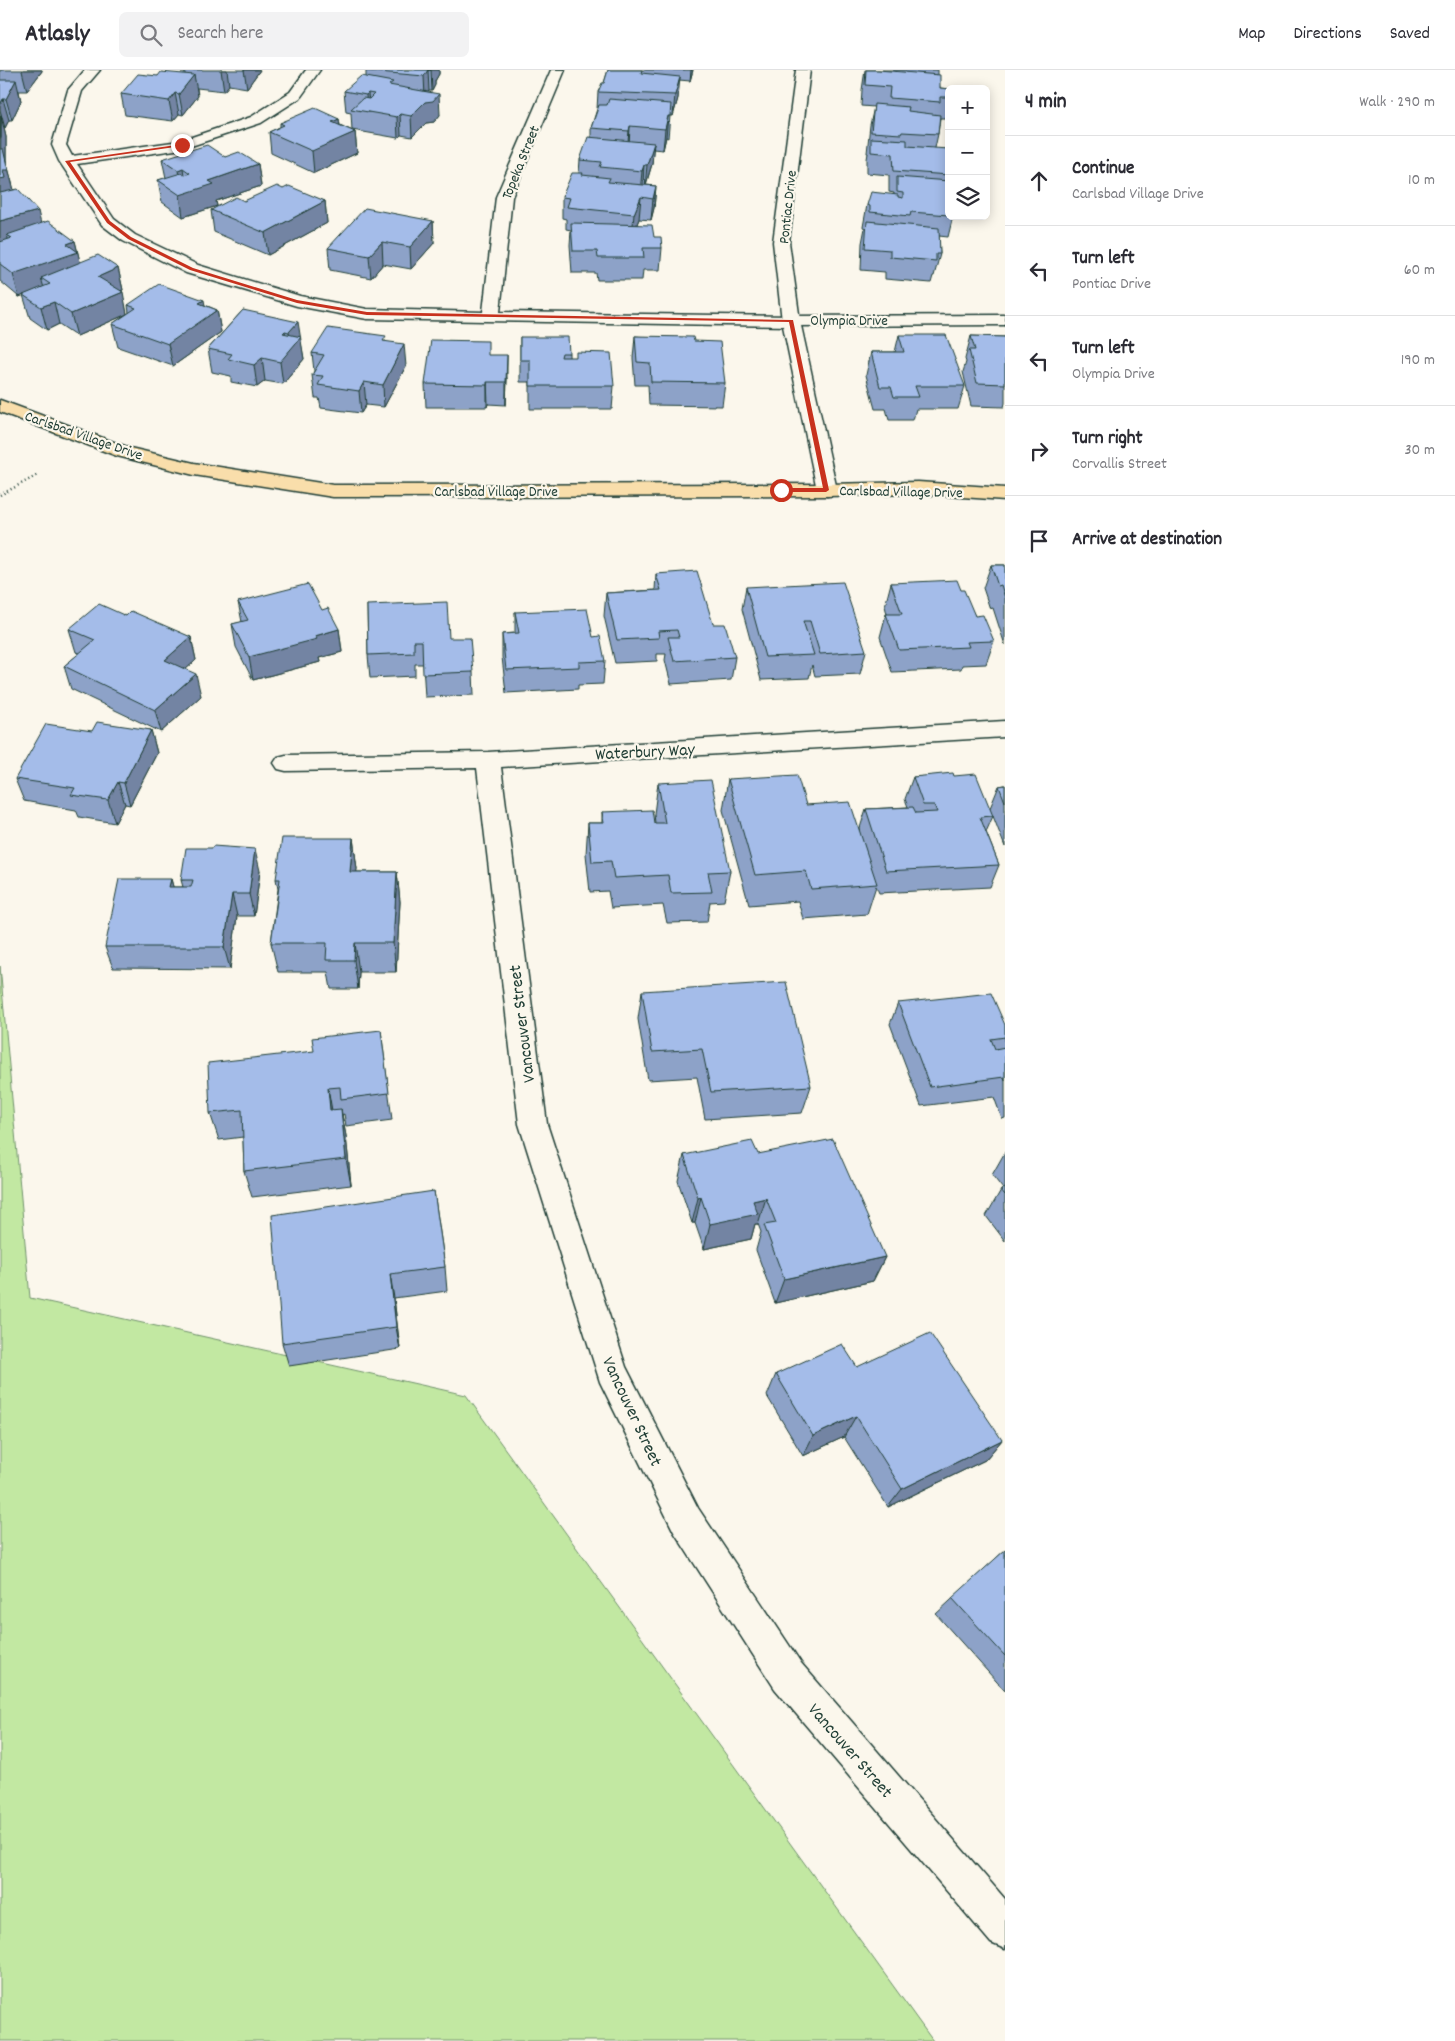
<!DOCTYPE html>
<html lang="en">
<head>
<meta charset="utf-8">
<style>
  :root { --surface:#fff; --page:#f2f2f3; --text:#2b2b33; --muted:#7c7c81; --line:#e1e1e2 }
  body { margin:0; font-family:Dekko,sans-serif; background:var(--page); color:var(--text) }
  .controls { position:absolute; right:15px; top:15px; display:grid; overflow:hidden; border-radius:8px; box-shadow:0 2px 12px #0003 }
  .controls button { width:45px; height:45px; display:grid; place-items:center; padding:0; border:0; border-bottom:1px solid var(--line); background:var(--surface); color:var(--text); font:25px sans-serif }
  .stop { position:absolute; width:15px; height:15px; margin:-11px; border:4px solid #c8321e; border-radius:50%; background:#fff }
  .stop.end { background:#c8321e; border-color:#fff; box-shadow:0 1px 5px #0008 }
  .list { margin:0; padding:0; list-style:none }
  h2 { display:flex; justify-content:space-between; align-items:center; height:65px; margin:0; padding:0 20px; font-size:21px }
  h2 small { font-size:16px; font-weight:400; color:var(--muted) }
  .list li { display:grid; grid-template-columns:32px 1fr auto; gap:15px; align-items:center; box-sizing:border-box; height:90px; padding:0 20px; border-top:1px solid var(--line) }
  .list b { display:block; font-size:19px; white-space:nowrap }
  .list p { margin:0; font-size:16px; white-space:nowrap; color:var(--muted) }
  .list em { font-size:16px; font-style:normal; color:var(--muted) }
  .icon { flex:none; width:28px; height:28px; fill:none; stroke:currentColor; stroke-width:2; stroke-linecap:round; stroke-linejoin:round }
  .map { position:relative; flex:none; width:1005px; height:1971px; overflow:hidden }
  header { display:flex; align-items:center; gap:30px; box-sizing:border-box; height:70px; padding:0 25px; background:var(--surface); border-bottom:1px solid var(--line) }
  header strong { font-size:24px }
  nav { display:flex; gap:28px; margin-inline-start:auto; font-size:18px }
  .search { width:350px; height:45px; background:var(--page); display:flex; align-items:center; gap:12px; box-sizing:border-box; padding:0 18px; border-radius:8px; color:var(--muted); font-size:19px }
  main { display:flex }
  aside { flex:1; background:var(--surface) }
  .map>svg:first-child { display:block }
  .green { fill:#c2e8a2; stroke:#70926b }
  .lines { fill:none; stroke-linecap:round; stroke-linejoin:round }
  .minor-casing { stroke:#1f3d34; stroke-width:3 }
  .secondary-casing { stroke:#1f3d34; stroke-width:3 }
  .primary-casing { stroke:#1f3d34; stroke-width:3 }
  .path { stroke:#1f3d34; stroke-width:2.5; stroke-dasharray:1 3; stroke-linecap:butt }
  .minor { fill:#fbf7ec; fill-rule:evenodd }
  .secondary { fill:#fbf7ec; fill-rule:evenodd }
  .primary { fill:#f9deab; fill-rule:evenodd }
  .wall { fill:#8da2c8; stroke:#1f3d34 }
  .shaded-wall { fill:#7384a3; stroke:#1f3d34 }
  .building { fill:#a4bce9; stroke:#1f3d34 }
  .route { fill:#c8321e }
  .labels { text-anchor:middle; stroke-width:4.5; stroke-linejoin:round; paint-order:stroke }
  .far-street-label { font-size:15px; fill:#1f3d34; stroke:#fbf7ec }
  .street-label { font-size:18px; fill:#1f3d34; stroke:#fbf7ec }
</style>
</head>
<body>
<header>
<strong>Atlasly</strong>
<div class="search"><svg class="icon" aria-label="search" viewBox="0 0 24 24"><circle cx="10" cy="10" r="6"/><path d="M15 15l6 6"/></svg>Search here</div>
<nav><a>Map</a><a>Directions</a><a>Saved</a></nav>
</header>
<main>
<div class="map">
<svg width="1005" height="1971" viewBox="0 0 1005 1971">
  <rect width="100%" height="100%" fill="#fbf7ec"/>
  <filter id="ink" filterUnits="userSpaceOnUse"><feTurbulence type="fractalNoise" baseFrequency=".02" numOctaves="2"/><feDisplacementMap in="SourceGraphic" scale="10" xChannelSelector="R" yChannelSelector="G"/><feConvolveMatrix kernelMatrix="1 2 1 2 8 2 1 2 1" color-interpolation-filters="sRGB"/></filter>
  <g filter="url(#ink)">
    <path class="green" d="M0 896 30 1228 466 1325 933 1971H0Z"/>
    <g class="lines">
      <g class="minor-casing">
        <g id="minor">
          <path d="M85 0H100L82 21 66 75 72 86 180 71 251 47 290 22 306 0H320L300 28 261 53 182 79 77 94 114 149 135 165 198 195 300 226 367 239 483 242 496 127 551 0H565L512 127 500 242 791 246 1005 245V255L791 256 367 249 297 236 186 203 123 171 102 155 59 91 52 75 68 20Z"/>
          <path d="M1005 651V667L501 697 547 1054 626 1297 698 1438 801 1593 1005 1829V1879L991 1873 775 1619 674 1462 600 1312 519 1054 477 698 286 701 278 699 274 693 278 687 286 685 488 682Z"/>
        </g>
      </g>
      <g class="secondary-casing">
        <path id="secondary" d="M796 0H810L789 172 800 251 837 420 834 424 827 426 820 424 817 420 782 251 773 172Z"/>
      </g>
      <g class="primary-casing">
        <path id="primary" d="M0 330 130 378 194 393 333 415 827 414 918 412 1005 418V430L918 424 827 426 333 427 194 405 117 386 0 342Z"/>
      </g>
      <path class="path" d="M0 425 38 405"/>
      <use href="#minor" class="minor"/>
      <use href="#secondary" class="secondary"/>
      <use href="#primary" class="primary"/>
    </g>
    <g class="wall">
      <path d="M0 0H42V1L27 21H19L21 31 12 50H9L5 58H4L6 67V90L14 120 41 153 75 171 80 192 118 198 123 220 122 221 127 244 129 243 128 235H205L217 240 221 262 173 296 118 277 112 254 127 244 77 266 59 254 47 260 30 248 23 225 29 223 19 227 0 211Z"/>
      <path d="M185 0H260L247 18 229 15 224 21 197 18 198 26 183 45 179 44 173 51 125 45 121 24 158 6 185 4Z"/>
      <path d="M366 0H439V4L435 11V15L432 21H429L428 22 440 45 434 52 426 53 412 67 401 65 398 68 352 60 351 43 346 42 344 21 366 7Z"/>
      <path d="M608 0H693L690 11 679 10 678 28 673 46H670L668 68 666 67 663 80 653 79 652 94 646 115 656 116 654 138 651 150 639 149 637 154 654 167 662 178 660 200H643L642 210H597L596 203H572L570 175 571 160 566 159V149L562 148V127L579 103 580 90 591 67V58L597 39 598 22 604 13Z"/>
      <path d="M865 0H938V4L940 18 949 19V38L946 48H940L938 64 935 78 949 99V106L948 111H949V146H953L948 167 939 166 940 184 934 206H933L931 213 885 209V202L861 200 862 173 865 158 863 157 867 135 894 124V123L889 122V105L867 103V89L868 83H867L870 55 874 37 861 36 862 20Z"/>
      <path d="M339 49 340 55 355 62 357 83 314 103 271 83 269 62 280 57V53Z"/>
      <path d="M225 87 258 94 261 116 216 131 217 136 183 147 162 132 158 110 166 108 162 89Z"/>
      <path d="M283 119 325 131 327 153 268 185 214 162 211 140 244 131Z"/>
      <path d="M433 151 434 173 411 199 383 194 371 208 330 200 328 178Z"/>
      <path d="M243 240 300 267 304 289 283 314 265 311 257 317 231 312V306L212 302 208 279Z"/>
      <path d="M899 265 965 316 958 339H916L913 350H889L886 339H875L866 305 871 282H895Z"/>
      <path d="M635 266 694 271 725 313 722 336 649 335 648 315H635L633 288Z"/>
      <path d="M971 266 1005 267V333L1004 337 971 336 963 302 966 292 965 289Z"/>
      <path d="M520 267 569 283V287L614 316 612 339H530V312H520Z"/>
      <path d="M386 271 406 296 384 337 366 335 361 343 321 338 319 328H315L312 305 314 301 312 283Z"/>
      <path d="M488 285 507 308 506 335 488 334 487 337H426L425 314Z"/>
      <path d="M991 495H1005V575L993 538 990 539 983 518Z"/>
      <path d="M656 504 713 554 735 587 731 610 671 614 665 590 666 584H657V591L615 593 604 546 606 523 655 520Z"/>
      <path d="M891 513 961 520 975 546 994 571 986 594 962 595 961 599 892 602 880 567 886 544H887L885 536Z"/>
      <path d="M746 517 866 581 860 604 815 606 812 595 809 608 761 610 742 539Z"/>
      <path d="M238 532 322 540 339 559 342 582 319 588 320 592 253 610 236 577 232 554 242 552Z"/>
      <path d="M367 535 449 568 473 602 474 625 425 627 423 594H415V606L370 608 368 585Z"/>
      <path d="M515 542 593 567 605 591 603 614 578 615V619L506 623 502 587V564L515 563Z"/>
      <path d="M126 546 191 567 196 590 186 599 201 626 161 662 71 619 64 596 80 583 76 582 69 559Z"/>
      <path d="M151 660 157 683 130 735 125 734 115 753 79 747 76 740 24 731 15 709 92 661Z"/>
      <path d="M954 706 990 738 999 716 1005 715V777L993 746 986 762 999 795 990 817 879 823 876 816 867 844 803 849 798 831 749 835 723 740 728 709 806 735 859 761 866 739 908 737 905 729 913 707Z"/>
      <path d="M658 713 730 801 724 831 710 832 707 852 667 853 663 835 611 838 608 821 590 822 586 784 588 753H602V742L655 753 654 744Z"/>
      <path d="M353 768 357 799 356 802H397L400 832 396 902H359L358 919H331L328 902H278L271 873 278 819 276 809Z"/>
      <path d="M260 801 254 846H237L230 899 113 898 105 877 171 809 173 817H183L181 810Z"/>
      <path d="M642 921 811 1016 802 1043 705 1049 697 1007 648 1010 638 949Z"/>
      <path d="M898 933 1005 955V1048L1002 1049 994 1027 921 1036 890 954Z"/>
      <path d="M381 960 392 1050 346 1056 344 1044 342 1045 346 1066 351 1115 252 1127 244 1101 243 1067 219 1070 210 1043Z"/>
      <path d="M1005 1082V1171L986 1146 1001 1120 1003 1119 992 1105Z"/>
      <path d="M758 1084 885 1187 873 1211 775 1233 756 1180 761 1162 758 1154H755L751 1169 704 1179 695 1153H692L678 1111 684 1085Z"/>
      <path d="M434 1121 445 1197 447 1221 394 1228 400 1279 289 1296 282 1273Z"/>
      <path d="M857 1297 1002 1370 985 1390 888 1437 844 1367 803 1386 767 1326 776 1304Z"/>
      <path d="M1005 1480V1621L936 1544Z"/>
    </g>
    <g class="shaded-wall">
      <path d="M23 0H42V1L27 21 22 1Z"/>
      <path d="M221 0H227L229 15 224 21Z"/>
      <path d="M244 0H260L247 18Z"/>
      <path d="M428 0 429 21 425 27 424 6Z"/>
      <path d="M431 0H439V4L435 11V15L432 21Z"/>
      <path d="M691 0H693L690 11Z"/>
      <path d="M194 5 198 26 183 45 179 24Z"/>
      <path d="M680 7 678 28 673 46 675 25Z"/>
      <path d="M16 10 21 31 12 50 6 29Z"/>
      <path d="M175 23 179 44 173 51 169 31Z"/>
      <path d="M368 23 370 42H367L366 25Z"/>
      <path d="M439 24 440 45 434 52 426 53 412 67 411 46 425 32Z"/>
      <path d="M3 29 9 50 5 58 0 40V35Z"/>
      <path d="M400 44 401 65 398 68 397 47Z"/>
      <path d="M1 46 6 67V90L14 121 0 125Z"/>
      <path d="M668 46 666 67 663 80 665 59Z"/>
      <path d="M339 49 341 68 355 62 357 83 314 103 312 81 332 52Z"/>
      <path d="M630 56 629 77 627 82 629 61Z"/>
      <path d="M654 73 652 94 645 117 647 95Z"/>
      <path d="M258 94 261 116 216 131 217 136 183 147 180 125 209 111Z"/>
      <path d="M644 95 643 116 640 123 642 101Z"/>
      <path d="M183 98 186 120 181 121 178 100Z"/>
      <path d="M656 116 654 138 651 150 653 129Z"/>
      <path d="M641 127 639 149 632 166 634 144Z"/>
      <path d="M325 131 327 153 268 185 265 163Z"/>
      <path d="M38 141 43 163 12 168 7 165 9 172 0 174V151Z"/>
      <path d="M433 151 434 173 411 199 410 177Z"/>
      <path d="M75 171 83 204 41 208 44 218 19 227 13 204 67 174Z"/>
      <path d="M382 172 383 194 371 208 369 186Z"/>
      <path d="M118 198 123 220 103 229 98 207Z"/>
      <path d="M123 222 127 244 77 266 71 244Z"/>
      <path d="M204 230 207 247 217 240 221 262 173 296 168 274 199 233Z"/>
      <path d="M54 232 59 254 47 260 41 237Z"/>
      <path d="M298 252 304 289 283 314 280 292 283 263 285 261 288 282 291 278 289 262Z"/>
      <path d="M404 274 406 296 384 337 383 315Z"/>
      <path d="M507 285V308L506 335V312Z"/>
      <path d="M262 288 265 311 257 317 254 295Z"/>
      <path d="M364 312 366 335 361 343 359 321Z"/>
      <path d="M487 312 488 334 487 337Z"/>
      <path d="M339 559 342 582 319 588 320 592 253 610 249 587 315 566Z"/>
      <path d="M191 567 196 590 171 613 165 590Z"/>
      <path d="M196 604 201 626 161 662 155 640Z"/>
      <path d="M151 660 157 683 130 735 124 713Z"/>
      <path d="M118 712 125 734 115 753 108 730Z"/>
      <path d="M353 768 357 799 354 832 350 802Z"/>
      <path d="M255 779 260 801 254 846 249 824Z"/>
      <path d="M397 802 400 832 396 902 393 873Z"/>
      <path d="M171 809 177 831 169 817Z"/>
      <path d="M232 824 237 846 230 899 224 877Z"/>
      <path d="M355 873 359 902 358 919 354 890Z"/>
      <path d="M328 1018 333 1046 330 1040Z"/>
      <path d="M341 1039 346 1066 351 1115 346 1089Z"/>
      <path d="M701 1127 695 1153H692L698 1128Z"/>
      <path d="M766 1128 758 1154H755L751 1169 704 1179 710 1154 753 1131Z"/>
      <path d="M885 1187 873 1211 775 1233 784 1209Z"/>
      <path d="M390 1204 394 1228 400 1279 396 1257Z"/>
      <path d="M856 1346 844 1367 803 1386 813 1366Z"/>
      <path d="M1002 1370 985 1390 888 1437 902 1419Z"/>
    </g>
    <g class="building">
      <path d="M368 0H431H428L424 6 367 1Z"/>
      <path d="M608 0H642L641 3 680 7 675 25 598 22 602 13H604Z"/>
      <path d="M866 0H878L940 5V18L950 19H949V27H940V32L889 28 890 17 865 15Z"/>
      <path d="M161 2 194 5 179 24 175 23 169 31 121 24 138 4 158 6Z"/>
      <path d="M361 6 393 12 389 15 439 24 433 31 425 32 411 46 400 44 397 47 351 39 363 28 369 29 374 24 368 23 366 25 344 21Z"/>
      <path d="M0 10H16L6 29H3L0 35Z"/>
      <path d="M609 29 671 34 670 46H668L665 59 630 56 629 61 591 58 599 35H607Z"/>
      <path d="M874 34 909 37 908 41 940 45 938 64 902 62 901 64 871 62Z"/>
      <path d="M315 38 339 49 332 52 355 62 312 81 269 62 284 55 280 53Z"/>
      <rect x="0" y="46" width="1" height="22"/>
      <path d="M588 67 654 73 647 95H644L642 101 600 97 602 92 580 90Z"/>
      <path d="M871 68 907 70V76L948 79 949 105 894 101 893 84 871 82Z"/>
      <path d="M207 75 225 87 239 82 258 94 209 111 214 114 180 125 158 110 181 103 184 105 190 103 183 98 178 100 162 89Z"/>
      <path d="M0 79H3L8 100H3L5 108 0 109Z"/>
      <path d="M572 103H583L582 105 610 108 608 112 656 116 653 129 641 127 634 144 567 137 570 128 562 127Z"/>
      <path d="M897 107 949 111V145L911 142 910 146 870 142V136L867 135 871 122 898 125V127L903 128V123L897 122Z"/>
      <path d="M277 116 283 119 289 116 325 131 265 163 211 140 236 127 244 131Z"/>
      <path d="M18 119 38 141 0 151V123Z"/>
      <path d="M365 138 433 151 410 177 382 172 369 186 328 178Z"/>
      <path d="M48 151 75 171 67 174 78 182 13 204 0 194V172L12 168 7 165Z"/>
      <path d="M867 151 939 158 940 184H936V191L890 187V180L865 178Z"/>
      <path d="M571 153 652 155 654 167H661L662 178H643L644 188H598L597 181H573Z"/>
      <path d="M98 185 118 198 98 207 123 222 71 244 54 232 41 237 23 225 50 214 41 208Z"/>
      <path d="M159 214 204 230 199 233 217 240 168 274 112 254 136 238 128 235Z"/>
      <path d="M243 240 298 252 289 262 285 261 283 263 301 267 280 292 262 288 254 295 228 289 232 284 208 279Z"/>
      <path d="M328 258 386 266 383 271 404 274 383 315 364 312 359 321 318 315 323 306 312 305 324 285 312 283Z"/>
      <path d="M899 265H946L965 316H915L919 327H894L891 317H880L871 282H904Z"/>
      <path d="M635 266 693 267 694 271 720 272 725 313 651 312 650 293 637 292Z"/>
      <path d="M971 266 1005 267V314L977 313 969 280H975Z"/>
      <path d="M520 267H568L569 283H562L561 287H576V282L611 283 614 316H530V290H520Z"/>
      <path d="M431 270 488 271V285H507L506 312H487V315L425 314Z"/>
      <path d="M991 495H1005V528L1001 515 998 516Z"/>
      <path d="M697 501 713 554H725L735 587 674 591 668 567H679L677 560 658 561 659 568 617 570 606 523 661 520 656 504Z"/>
      <path d="M957 510 961 520H964L975 546 983 545 994 571 967 572 969 577 899 580 886 544H902L891 513Z"/>
      <path d="M843 512 866 581 820 584 810 551H803L814 585 765 587 746 517Z"/>
      <path d="M308 514 322 540 328 538 339 559 315 566 317 569 249 587 232 554 248 550 238 532Z"/>
      <path d="M447 532 449 568H470L473 602 423 604 422 571H414V583L368 585 367 535Z"/>
      <path d="M99 534 126 546 131 541 191 567 165 590 196 604 155 640 64 596 95 570 69 559Z"/>
      <path d="M587 539 593 567 600 566 605 591 579 592V597L506 600 502 564 519 563 515 542Z"/>
      <path d="M97 652 151 660 124 713 118 712 108 730 71 725 75 718 15 709 46 654 92 661Z"/>
      <path d="M953 703 954 706 976 704 993 746 980 747 999 795 886 801 866 739 913 737 916 743 937 742 934 735H923L913 707Z"/>
      <path d="M797 705 806 735 850 732 877 814 811 819 806 801 755 805 728 709Z"/>
      <path d="M711 710 730 801 708 802 712 822 671 823 668 805 614 808 611 791 592 792 588 753H604L602 742 652 740 654 753H665L658 713Z"/>
      <path d="M1005 715V732L999 716Z"/>
      <path d="M282 768H353L350 802H397L393 873H355L354 890H326L327 873H271L280 809H276Z"/>
      <path d="M213 776 255 779 249 824H232L224 877H105L119 809H171L169 817H191L193 810H181L186 778H212Z"/>
      <path d="M786 912 811 1016 711 1022 702 979 652 982 642 921Z"/>
      <path d="M991 923 1005 955V967L991 969 995 979 1005 977V1010L1004 1007 930 1017 898 933Z"/>
      <path d="M381 960 389 1023 341 1029 340 1017 328 1018 330 1040 341 1039 346 1089 244 1101 242 1040 210 1043 208 993 314 981 312 968Z"/>
      <path d="M833 1069 885 1187 784 1209 764 1155 776 1153 766 1128 753 1131 758 1144 710 1154 701 1127 698 1128 684 1085 752 1071 758 1084Z"/>
      <path d="M1005 1118V1125L1001 1120Z"/>
      <path d="M434 1121 445 1197 390 1204 396 1257 282 1273 272 1145Z"/>
      <path d="M930 1263 1002 1370 902 1419 856 1346 813 1366 776 1304 842 1274 857 1297Z"/>
      <path d="M1005 1480V1586L952 1528Z"/>
    </g>
  </g>
  <path class="route" d="M183 74 182 76 70 92 110 151 131 167 193 198 297 230 367 242 793 250 829 420 826 422H781L778 420 781 418H823L789 252 367 245 297 233 190 200 128 169 107 153 65 91Z"/>
  <g class="labels">
    <g class="far-street-label">
      <text transform="translate(520 92) rotate(-68)" y="5">Topeka Street</text>
      <text transform="translate(787 137) rotate(-84)" y="5">Pontiac Drive</text>
      <text x="849" y="255">Olympia Drive</text>
      <text transform="translate(84 365) rotate(19)" y="5">Carlsbad Village Drive</text>
      <text x="496" y="426">Carlsbad Village Drive</text>
      <text transform="translate(901 421) rotate(1)" y="5">Carlsbad Village Drive</text>
    </g>
    <g class="street-label">
      <text transform="translate(645 681) rotate(-3)" y="6">Waterbury Way</text>
      <text transform="translate(521 954) rotate(-97)" y="6">Vancouver Street</text>
      <text transform="translate(633 1341) rotate(65)" y="6">Vancouver Street</text>
      <text transform="translate(851 1680) rotate(49)" y="6">Vancouver Street</text>
    </g>
  </g>
</svg>
<div class="controls">
<button>+</button>
<button>−</button>
<button><svg class="icon" aria-label="layers" viewBox="0 0 24 24"><path d="M12 4l9 5-9 5-9-5zM3 14l9 5 9-5"/></svg></button>
</div>
<div class="stop" style="left:781px;top:420px"></div>
<div class="stop end" style="left:182px;top:75px"></div>
</div>
<aside>
<h2>4 min<small>Walk · 290 m</small></h2>
<ul class="list">
<li><svg class="icon" aria-label="ahead" viewBox="0 0 24 24"><path d="M12 20V5M6 11l6-6 6 6"/></svg><div><b>Continue</b><p>Carlsbad Village Drive</p></div><em>10 m</em></li>
<li><svg class="icon" aria-label="left" viewBox="0 0 24 24"><path d="M17 20v-9H6M10 6l-5 5 5 5"/></svg><div><b>Turn left</b><p>Pontiac Drive</p></div><em>60 m</em></li>
<li><svg class="icon" aria-label="left" viewBox="0 0 24 24"><path d="M17 20v-9H6M10 6l-5 5 5 5"/></svg><div><b>Turn left</b><p>Olympia Drive</p></div><em>190 m</em></li>
<li><svg class="icon" aria-label="right" viewBox="0 0 24 24"><path d="M7 20v-9h11M14 6l5 5-5 5"/></svg><div><b>Turn right</b><p>Corvallis Street</p></div><em>30 m</em></li>
<li><svg class="icon" aria-label="arrive" viewBox="0 0 24 24"><path d="M6 21V4h12l-3 4 3 4H6"/></svg><div><b>Arrive at destination</b></div></li>
</ul>
</aside>
</main>
</body>
</html>
